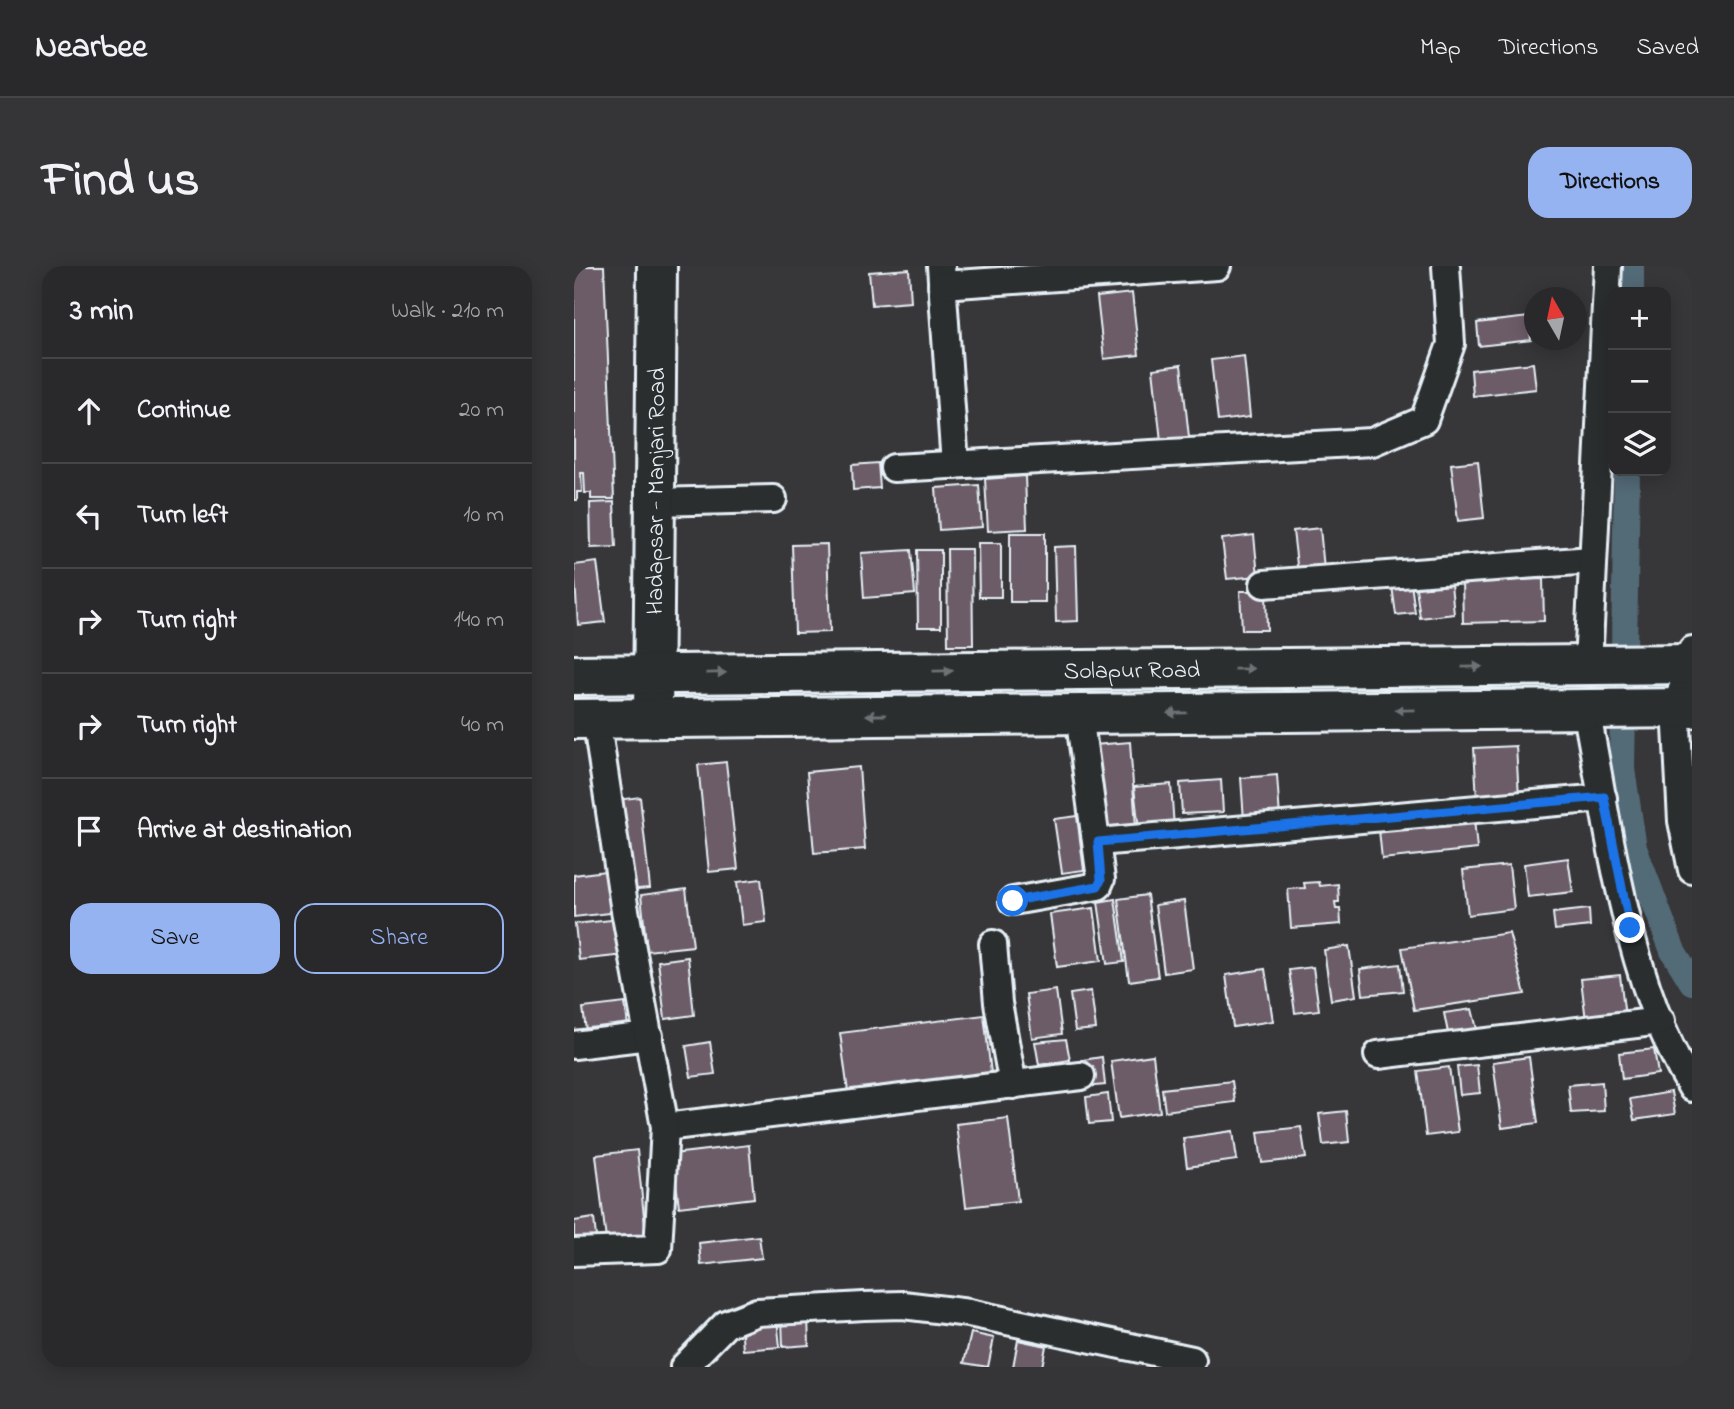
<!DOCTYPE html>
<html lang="en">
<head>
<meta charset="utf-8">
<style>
  :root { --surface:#29282b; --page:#353437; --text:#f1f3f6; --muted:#a5a6a9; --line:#454447; --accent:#95b2f1 }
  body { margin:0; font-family:"Indie Flower",sans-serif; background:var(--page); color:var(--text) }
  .controls { position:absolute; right:21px; top:21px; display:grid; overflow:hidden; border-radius:14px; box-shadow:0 4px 18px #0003 }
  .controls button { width:63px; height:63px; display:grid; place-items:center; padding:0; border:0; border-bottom:2px solid var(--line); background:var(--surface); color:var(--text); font:35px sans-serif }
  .compass { position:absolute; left:950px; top:21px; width:63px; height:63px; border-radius:50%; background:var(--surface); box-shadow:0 4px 18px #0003; rotate:351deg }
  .stop { position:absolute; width:21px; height:21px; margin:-16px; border:5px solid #1a73e8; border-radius:50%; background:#fff }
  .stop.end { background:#1a73e8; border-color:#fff; box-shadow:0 2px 7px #0008 }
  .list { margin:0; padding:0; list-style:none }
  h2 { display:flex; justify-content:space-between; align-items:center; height:91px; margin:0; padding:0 28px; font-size:30px }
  h2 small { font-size:23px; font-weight:400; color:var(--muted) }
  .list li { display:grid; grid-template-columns:46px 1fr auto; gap:21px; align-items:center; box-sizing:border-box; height:105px; padding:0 28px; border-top:2px solid var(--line) }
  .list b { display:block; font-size:26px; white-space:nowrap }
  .list em { font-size:23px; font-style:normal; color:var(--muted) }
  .actions { display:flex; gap:14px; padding:21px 28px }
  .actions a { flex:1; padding:16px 0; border:2px solid var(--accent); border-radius:21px; text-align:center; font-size:24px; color:var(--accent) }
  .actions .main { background:var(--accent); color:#111 }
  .icon { flex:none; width:38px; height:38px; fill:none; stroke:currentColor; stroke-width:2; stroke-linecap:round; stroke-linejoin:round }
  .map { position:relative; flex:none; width:1118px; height:1101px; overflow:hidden; border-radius:21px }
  header { display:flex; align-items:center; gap:42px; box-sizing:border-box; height:98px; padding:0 35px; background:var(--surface); border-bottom:2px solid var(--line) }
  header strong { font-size:33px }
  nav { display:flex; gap:38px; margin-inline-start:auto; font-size:24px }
  .intro { display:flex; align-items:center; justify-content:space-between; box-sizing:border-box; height:168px; padding:0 42px }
  h1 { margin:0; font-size:49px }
  .button { padding:18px 32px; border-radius:21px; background:var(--accent); color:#111; font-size:24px; font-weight:700 }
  main { display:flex; gap:42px; padding:0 42px }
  aside { flex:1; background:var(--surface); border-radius:21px; box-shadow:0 4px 18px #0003 }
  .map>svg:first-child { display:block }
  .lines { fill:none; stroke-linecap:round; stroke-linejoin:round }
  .canal { stroke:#526a77; stroke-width:26 }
  .building { fill:#6c5c67; stroke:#e8f1f8; stroke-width:2 }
  .street-casing { stroke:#e8f1f8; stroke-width:32 }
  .primary-casing { stroke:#e8f1f8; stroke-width:44 }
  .highway-casing { stroke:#e8f1f8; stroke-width:44 }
  .street { stroke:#2a2d2e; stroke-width:26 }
  .primary { stroke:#2a2d2e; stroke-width:38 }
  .highway { stroke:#2a2d2e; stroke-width:38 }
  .oneway { fill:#6c7275 }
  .route { stroke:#1a73e8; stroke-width:9 }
  .labels { text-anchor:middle; stroke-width:6; stroke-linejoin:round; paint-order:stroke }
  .street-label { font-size:24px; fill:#e8f1f8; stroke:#2a2d2e }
</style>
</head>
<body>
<header>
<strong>Nearbee</strong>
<nav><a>Map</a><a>Directions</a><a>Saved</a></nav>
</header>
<div class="intro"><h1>Find us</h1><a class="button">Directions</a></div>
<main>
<aside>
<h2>3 min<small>Walk · 210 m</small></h2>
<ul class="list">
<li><svg class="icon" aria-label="ahead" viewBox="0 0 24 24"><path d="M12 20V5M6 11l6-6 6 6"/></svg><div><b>Continue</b></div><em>20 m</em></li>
<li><svg class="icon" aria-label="left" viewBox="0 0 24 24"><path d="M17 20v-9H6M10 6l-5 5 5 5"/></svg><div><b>Turn left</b></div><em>10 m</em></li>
<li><svg class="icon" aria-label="right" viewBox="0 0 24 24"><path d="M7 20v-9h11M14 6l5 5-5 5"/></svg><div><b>Turn right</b></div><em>140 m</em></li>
<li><svg class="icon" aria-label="right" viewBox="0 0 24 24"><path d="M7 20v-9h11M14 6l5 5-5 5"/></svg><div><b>Turn right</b></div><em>40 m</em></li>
<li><svg class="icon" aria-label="arrive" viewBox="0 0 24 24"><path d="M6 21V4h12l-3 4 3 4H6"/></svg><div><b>Arrive at destination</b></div></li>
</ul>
<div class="actions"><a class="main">Save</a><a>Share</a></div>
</aside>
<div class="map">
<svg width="1118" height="1101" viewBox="0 0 1118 1101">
  <rect width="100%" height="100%" fill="#373639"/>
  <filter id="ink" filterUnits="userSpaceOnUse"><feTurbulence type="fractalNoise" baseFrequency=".0143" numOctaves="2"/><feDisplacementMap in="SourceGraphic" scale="14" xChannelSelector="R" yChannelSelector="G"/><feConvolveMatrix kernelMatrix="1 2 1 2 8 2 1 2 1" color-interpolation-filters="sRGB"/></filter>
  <g filter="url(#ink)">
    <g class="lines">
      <g class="canal">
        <path d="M1057 26V0"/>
        <path d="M1053 205 1048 503 1060 582 1099 685 1118 716"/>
      </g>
    </g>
    <g class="building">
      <path d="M0 0H30L40 233H17V227H11L10 207H7L8 226H3V234H0Z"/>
      <path d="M335 3 337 36 298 39 295 6Z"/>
      <path d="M558 27 565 89 530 93 523 31Z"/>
      <path d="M955 51 957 74 905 80 903 57Z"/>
      <path d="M670 90 676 151 644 155 637 94Z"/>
      <path d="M959 97 962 123 899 130 897 104Z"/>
      <path d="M607 99 615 171 587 175 579 103Z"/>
      <path d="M904 195 910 252 884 255 877 198Z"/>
      <path d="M304 197 306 222 279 224 278 199Z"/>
      <path d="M451 210 453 263 414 265 411 213Z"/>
      <path d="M405 219 408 261 365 264 362 222Z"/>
      <path d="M40 236 42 281 17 282 16 237Z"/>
      <path d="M746 262 750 303 724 307 719 265Z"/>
      <rect x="436" y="267" width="35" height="69"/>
      <path d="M680 269 684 310 653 313 648 273Z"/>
      <path d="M404 277H427V331H405Z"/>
      <path d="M253 278 256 366 221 367 218 279Z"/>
      <path d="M502 280 504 355 482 356 480 281Z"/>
      <path d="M373 283H398L399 379H374Z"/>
      <path d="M337 284 341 328 290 332 287 287Z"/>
      <path d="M343 284H367V361H344Z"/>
      <path d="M23 296 31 356 4 359 0 299Z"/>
      <path d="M969 313 970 355 889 357 888 315Z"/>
      <path d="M837 317 841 347 822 349 818 320Z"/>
      <path d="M877 318 880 348 846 352 842 322Z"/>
      <path d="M666 325H692L693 364H668Z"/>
      <path d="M556 476 562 561 535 563 520 479Z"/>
      <path d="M942 480 945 531 903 534 900 482Z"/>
      <path d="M152 496 164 603 135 606 124 499Z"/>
      <path d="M285 501 291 583 240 587 233 506Z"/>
      <path d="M703 509 706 552 670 554 667 512Z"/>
      <path d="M647 514 649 546 608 548 606 517Z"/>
      <path d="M597 518 600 562 565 564 560 521Z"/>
      <path d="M66 531 76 622 52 624 42 534Z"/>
      <path d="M503 550 510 604 488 607 480 553Z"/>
      <path d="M900 553 903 583 808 593 805 564Z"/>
      <path d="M994 592 999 626 954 631 950 598Z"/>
      <path d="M935 599 940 643 894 649 889 604Z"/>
      <path d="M39 604 44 646 0 651V609Z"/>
      <path d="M187 613 192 656 168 659 163 616Z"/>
      <path d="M745 616 746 620 764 618 765 636H761L762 643H766L767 658 717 662 714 623 731 622 730 617Z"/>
      <path d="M112 623 119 680 73 685 67 629Z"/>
      <path d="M573 629 584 711 555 715 544 633Z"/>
      <path d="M541 633 550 696 533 698 524 636Z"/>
      <path d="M610 635 619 703 590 707 581 639Z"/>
      <path d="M520 642 527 695 483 701 476 648Z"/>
      <path d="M1015 643 1016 660 981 664 979 647Z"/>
      <path d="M46 653 51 689 5 694 1 658Z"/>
      <path d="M935 667 951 728 840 744 828 682Z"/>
      <path d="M775 680 782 730 757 734 750 684Z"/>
      <path d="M114 691 120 749 91 753 84 695Z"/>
      <path d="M826 698 829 725 789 729 786 703Z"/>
      <path d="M739 701 745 744 721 747 715 704Z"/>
      <path d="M691 703 699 755 659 761 652 709Z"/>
      <path d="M1046 709 1051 751 1012 755 1007 713Z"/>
      <path d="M482 724 488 768 458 772 452 728Z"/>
      <path d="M517 725 522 763 501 765 496 728Z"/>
      <path d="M51 737 54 760 12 765 9 742Z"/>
      <path d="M898 743 904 767 875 772 870 747Z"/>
      <path d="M410 749 417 807 274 826 266 767Z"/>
      <path d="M492 773 496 794 465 799 461 776Z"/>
      <path d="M136 776 141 808 117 811 112 780Z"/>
      <path d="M1080 783 1084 808 1048 813 1045 787Z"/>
      <path d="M579 789 586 846 545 852 537 795Z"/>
      <path d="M528 791 531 819 511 821 508 794Z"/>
      <path d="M955 791 964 857 928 862 919 796Z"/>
      <path d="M903 799 906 827 886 829 883 801Z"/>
      <path d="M875 801 884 866 852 870 844 805Z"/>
      <path d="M658 815 661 836 591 845 588 823Z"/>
      <path d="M1028 816 1030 845 997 847 994 819Z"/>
      <path d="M1097 826 1101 848 1060 854 1056 833Z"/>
      <path d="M534 828 537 856 515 858 512 831Z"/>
      <path d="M772 845 775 876 749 879 745 848Z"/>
      <path d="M434 852 444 935 392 941 382 858Z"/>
      <path d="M727 861 732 892 688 897 684 866Z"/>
      <path d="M659 865 663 894 613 901 609 872Z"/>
      <path d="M175 879 180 932 105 941 99 888Z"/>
      <path d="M63 884 72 969 32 974 22 889Z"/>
      <path d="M20 952 22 971 0 973V955Z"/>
      <path d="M185 970 188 992 127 999 125 977Z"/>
      <path d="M234 1050 235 1079 209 1081 208 1052Z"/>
      <path d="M203 1053 206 1081 169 1084 167 1056Z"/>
      <path d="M397 1067 420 1072 414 1101 390 1097Z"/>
      <path d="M444 1074 472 1080 468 1101H439Z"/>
    </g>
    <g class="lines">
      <g class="street-casing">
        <g id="street">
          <path d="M367 0 381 199"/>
          <path d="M368 19 643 0"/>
          <path d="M320 202 798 176 850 154 877 78 872 0"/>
          <path d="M80 236 199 233"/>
          <path d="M690 318 1018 294"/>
          <path d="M1118 384 1116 398 1102 442 1108 555 1118 604"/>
          <path d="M1014 399 1034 0"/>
          <path d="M1012 443C1036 566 1052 713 1118 822"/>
          <path d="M524 576 1029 532"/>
          <path d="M439 635 524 620 527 613 505 448"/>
          <path d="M419 678 424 737 439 819"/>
          <path d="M0 779 75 770"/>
          <path d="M804 789 1087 755"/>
          <path d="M91 861 507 810"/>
          <path d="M0 986 84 983 91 861 50 639 22 452"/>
          <path d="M110 1101 152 1058 183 1046 290 1040 329 1039 395 1047 618 1094"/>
        </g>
      </g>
      <g class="primary-casing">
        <g id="primary">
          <path id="s1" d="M79 451 83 0"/>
        </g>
      </g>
      <g class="highway-casing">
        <g id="highway">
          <path id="s2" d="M0 409 1118 398"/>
          <path d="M0 453 1118 442"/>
        </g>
      </g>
      <use href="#street" class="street"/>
      <use href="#primary" class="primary"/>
      <use href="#highway" class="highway"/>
    </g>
    <defs><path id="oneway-solid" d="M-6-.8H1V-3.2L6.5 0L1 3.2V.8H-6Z" transform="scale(1.75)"/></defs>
    <g class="oneway">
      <use href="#oneway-solid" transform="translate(898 401) rotate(-1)"/>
      <use href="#oneway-solid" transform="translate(670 403) rotate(-1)"/>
      <use href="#oneway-solid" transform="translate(369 405) rotate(-1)"/>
      <use href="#oneway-solid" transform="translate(142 407) rotate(-1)"/>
      <use href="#oneway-solid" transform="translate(831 444) rotate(179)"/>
      <use href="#oneway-solid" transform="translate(603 447) rotate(179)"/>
      <use href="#oneway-solid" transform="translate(302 449) rotate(180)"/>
    </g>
  </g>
  <g class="lines" filter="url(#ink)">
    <path class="route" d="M439 635 524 620 527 614 524 576 1030 531 1056 662"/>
  </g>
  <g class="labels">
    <g class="street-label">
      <text dy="8" stroke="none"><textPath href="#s1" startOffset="226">Hadapsar - Manjari Road</textPath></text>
      <text dy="8" stroke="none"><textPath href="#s2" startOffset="558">Solapur Road</textPath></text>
    </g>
  </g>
</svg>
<div class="controls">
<button>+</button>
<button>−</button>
<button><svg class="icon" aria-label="layers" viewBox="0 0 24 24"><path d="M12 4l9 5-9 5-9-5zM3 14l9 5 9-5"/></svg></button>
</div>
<svg class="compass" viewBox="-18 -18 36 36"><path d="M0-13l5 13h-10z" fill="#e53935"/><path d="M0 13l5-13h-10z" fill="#a5a6a9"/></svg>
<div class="stop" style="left:439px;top:635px"></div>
<div class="stop end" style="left:1056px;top:662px"></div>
</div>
</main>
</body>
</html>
